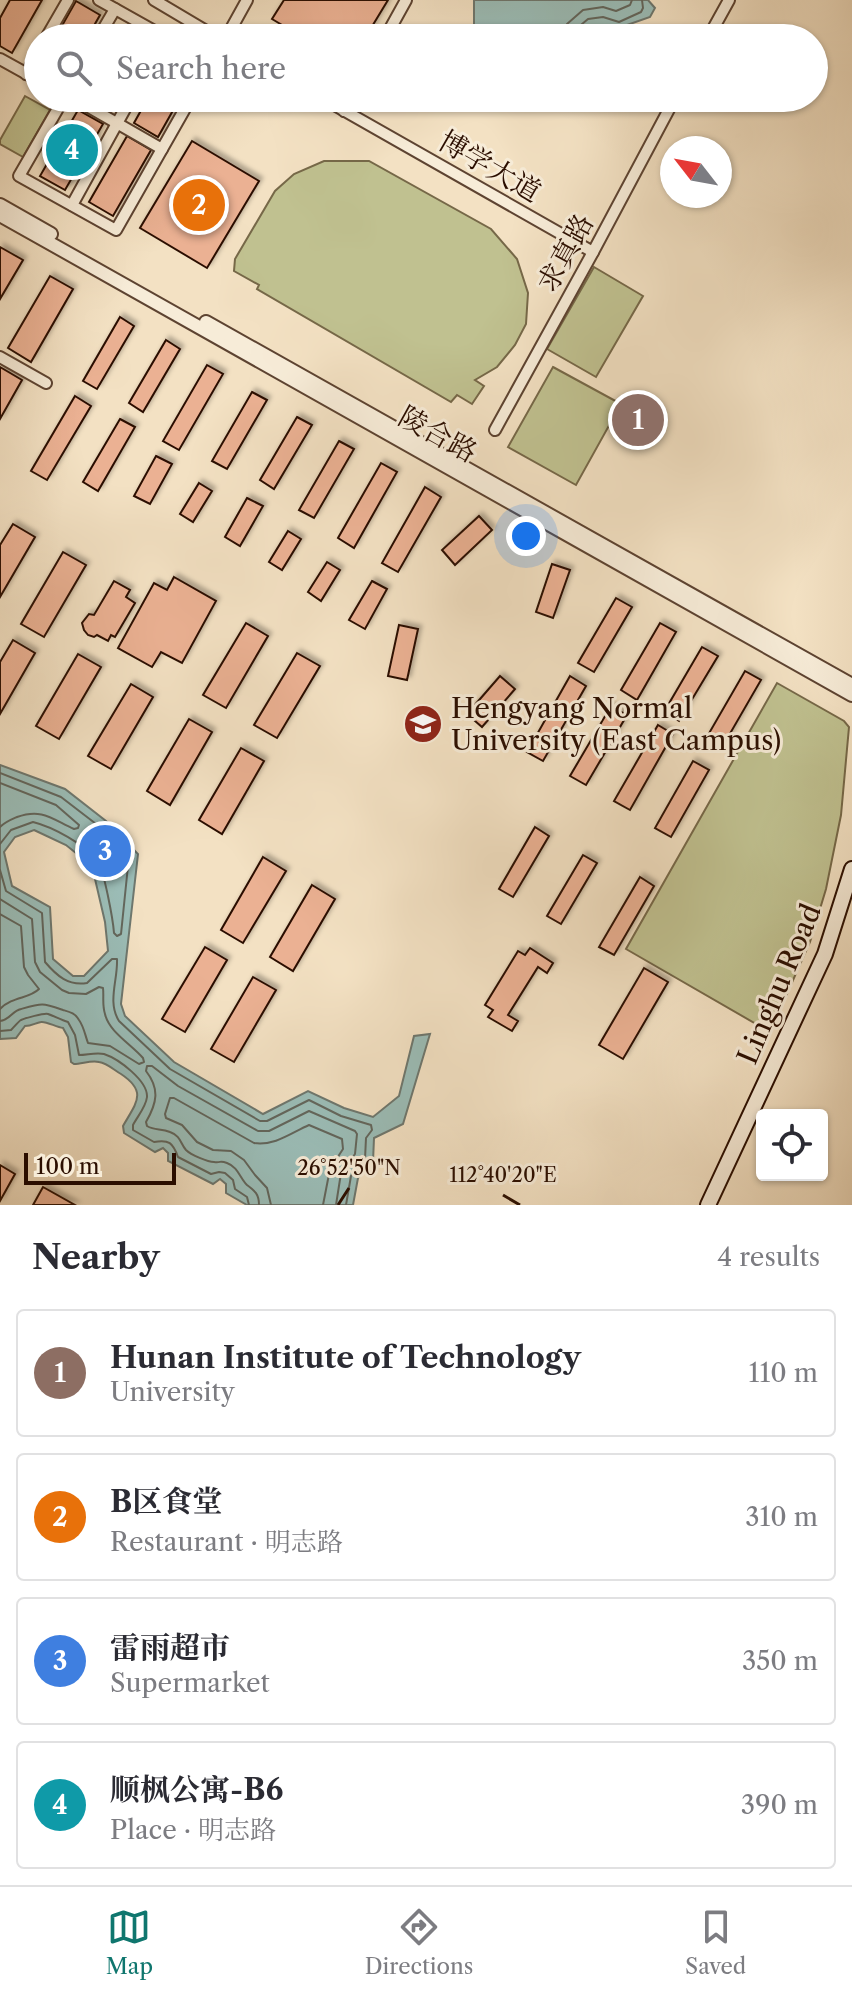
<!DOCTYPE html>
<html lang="en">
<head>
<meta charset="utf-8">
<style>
  :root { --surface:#fff; --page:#f7f7f7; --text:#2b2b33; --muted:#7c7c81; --line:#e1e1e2; --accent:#0f766e }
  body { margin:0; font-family:"Libre Caslon Text","Noto Serif SC",serif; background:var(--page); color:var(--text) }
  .controls { position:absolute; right:24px; bottom:24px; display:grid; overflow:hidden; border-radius:8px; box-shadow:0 2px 6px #0004 }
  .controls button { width:72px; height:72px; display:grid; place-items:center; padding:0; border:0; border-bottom:2px solid var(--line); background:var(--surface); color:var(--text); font:40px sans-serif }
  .compass { position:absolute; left:660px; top:136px; width:72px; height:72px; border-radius:50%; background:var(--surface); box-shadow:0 2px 6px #0004; rotate:301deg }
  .scale { position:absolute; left:24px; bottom:20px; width:152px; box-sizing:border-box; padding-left:8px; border:4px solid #2b0e00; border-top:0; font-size:22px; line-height:28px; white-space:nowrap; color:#2b0e00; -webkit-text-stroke:6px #f7ecd8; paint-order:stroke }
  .you { position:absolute; left:526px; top:536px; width:28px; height:28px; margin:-20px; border:6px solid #fff; border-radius:50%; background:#1a73e8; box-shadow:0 0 0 12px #1a73e833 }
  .badge { display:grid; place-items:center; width:52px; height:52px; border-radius:50%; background:var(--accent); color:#fff; font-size:26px; font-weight:700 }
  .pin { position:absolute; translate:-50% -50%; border:4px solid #fff; box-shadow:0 2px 8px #0006 }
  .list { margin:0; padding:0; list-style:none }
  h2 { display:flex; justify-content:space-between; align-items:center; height:104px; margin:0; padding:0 32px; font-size:34px }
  h2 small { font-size:26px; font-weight:400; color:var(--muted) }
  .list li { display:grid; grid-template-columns:52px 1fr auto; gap:24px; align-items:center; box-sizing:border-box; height:128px; margin:0 16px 16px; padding:0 16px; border:2px solid var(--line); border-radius:8px }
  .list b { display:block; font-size:30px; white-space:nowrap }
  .list p { margin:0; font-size:26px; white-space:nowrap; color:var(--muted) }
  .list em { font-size:26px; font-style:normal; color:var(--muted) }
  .icon { flex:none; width:44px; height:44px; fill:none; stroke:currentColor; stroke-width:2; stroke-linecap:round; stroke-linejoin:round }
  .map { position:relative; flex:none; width:852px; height:1205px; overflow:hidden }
  .search { position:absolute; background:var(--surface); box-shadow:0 2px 6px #0004; left:24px; right:24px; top:24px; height:88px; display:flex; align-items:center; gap:20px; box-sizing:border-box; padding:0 28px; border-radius:44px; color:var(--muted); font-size:30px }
  .sheet { height:680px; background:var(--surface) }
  nav { display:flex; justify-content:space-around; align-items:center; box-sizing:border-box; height:112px; border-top:2px solid var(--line); background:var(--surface); font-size:22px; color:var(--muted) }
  nav a { display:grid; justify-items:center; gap:4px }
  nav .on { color:var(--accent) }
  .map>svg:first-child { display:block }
  .green { fill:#c0c190; stroke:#766848; stroke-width:2 }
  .water { fill:#9bbdb7; stroke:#6e776e; stroke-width:2; fill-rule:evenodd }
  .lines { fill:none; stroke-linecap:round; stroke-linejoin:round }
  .shore { stroke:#63665c; stroke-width:2 }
  .building { fill:#ebb193; stroke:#2b0e00; stroke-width:2; filter:url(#shadow) }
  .minor-casing { stroke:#5d4331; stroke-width:14 }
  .tertiary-casing { stroke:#5d4331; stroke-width:16 }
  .secondary-casing { stroke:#2b0e00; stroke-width:18 }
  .minor { stroke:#f7ecd8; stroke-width:10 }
  .tertiary { stroke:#f7ecd8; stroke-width:12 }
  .secondary { stroke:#f7ecd8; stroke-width:14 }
  .ticks { fill:none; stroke:#2b0e00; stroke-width:3 }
  .labels { text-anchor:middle; stroke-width:6; stroke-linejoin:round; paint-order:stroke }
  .street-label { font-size:28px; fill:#2b0e00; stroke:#f7ecd8 }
  .poi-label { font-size:28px; fill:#2b0e00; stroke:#f7ecd8; text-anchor:start }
  .ticks-label { font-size:20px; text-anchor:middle; fill:#2b0e00; stroke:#f7ecd8; stroke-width:6; stroke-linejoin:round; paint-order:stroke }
</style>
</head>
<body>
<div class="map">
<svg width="852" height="1205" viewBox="0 0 852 1205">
  <defs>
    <filter id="shadow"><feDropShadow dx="3.5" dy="-3.5" stdDeviation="2" flood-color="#0004"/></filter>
  </defs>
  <rect width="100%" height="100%" fill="#f3e1c3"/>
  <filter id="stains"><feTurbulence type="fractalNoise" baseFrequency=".0025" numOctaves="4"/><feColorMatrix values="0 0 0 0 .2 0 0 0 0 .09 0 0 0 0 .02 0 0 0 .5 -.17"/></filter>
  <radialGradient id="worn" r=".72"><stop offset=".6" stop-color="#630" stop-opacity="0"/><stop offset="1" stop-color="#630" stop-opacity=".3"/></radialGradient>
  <g class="green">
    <path d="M25 96 50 110 23 157 0 144V140Z"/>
    <path d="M324 161H369L491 229 517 259 528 293 526 324 515 345 497 367 475 380 484 386 472 404 457 395 451 402 257 289 259 285 234 271 235 259 275 191 294 174Z"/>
    <path d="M594 267 643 296 596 377 547 349Z"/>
    <path d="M553 367 621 404 576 485 508 447Z"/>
    <path d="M777 683 844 721 849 727 841 815 826 889 810 942 770 1032 626 949Z"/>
  </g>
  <g class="water">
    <path d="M474 0H648L655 8 650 17 627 25V38H623L619 31C599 24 594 23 578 38H476L474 34Z"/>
    <path d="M0 765 65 789 106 821 138 854 121 1004 125 1016 174 1062 263 1114 308 1091 344 1108 373 1117 399 1096 414 1036 430 1034 403 1124 374 1138 373 1162 358 1178 353 1205H247L226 1193V1184L220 1179 213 1184 168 1161V1153L163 1148 155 1152 124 1133 123 1126C136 1103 148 1092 121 1074 114 1070 107 1063 99 1062 91 1060 82 1064 74 1064L71 1062 68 1037 63 1028C56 1027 46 1021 41 1022 35 1023 32 1026 25 1026L16 1038 0 1039ZM34 830 66 845 92 866 105 922 108 951 84 976H73L53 959 50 907 12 886 4 852 15 837Z"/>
  </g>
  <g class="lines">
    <g class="shore">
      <path d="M563 38 564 31 567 24 583 10 603 7 616 11 630 5 632 0"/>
      <path d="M573 38 575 30 588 19 603 17 619 22 641 12 643 8 642 0"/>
      <path d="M0 773 61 797 100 827 129 856 121 934 117 936 114 933C113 920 104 869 97 860 84 844 53 827 33 822L11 830 0 844"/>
      <path d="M0 783 56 805 79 825 78 828 74 829C52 819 42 808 17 817 10 820 5 822 0 827"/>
      <path d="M0 870 6 891 42 913 45 962C57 976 68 986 87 983L112 959H117C118 980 107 1002 119 1021L170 1069 260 1121H267L309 1100 341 1116 371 1125 372 1130 366 1138 365 1159 351 1176 346 1205"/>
      <path d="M0 899 32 919 35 962 40 972 62 990 69 993 86 994 99 987 103 988C104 996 102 1005 105 1014 109 1032 131 1044 143 1058L144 1062 139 1064 110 1046 88 1043C85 1035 84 1027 79 1020 75 1013 70 1012 63 1010 42 1003 43 1003 21 1009 12 1011 10 1020 0 1021"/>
      <path d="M0 914 21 926 24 967 28 975 39 989C29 999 13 996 0 1009"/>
      <path d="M0 1031 11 1030C12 1029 20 1020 21 1020 25 1018 44 1013 48 1014 54 1016 61 1020 68 1022L75 1035 79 1055C87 1055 96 1052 104 1054 119 1059 148 1081 147 1097 146 1107 137 1117 133 1125V1130L154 1142C169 1139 173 1143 178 1157L211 1174 219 1172 225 1173 233 1180 235 1189 247 1197 249 1205"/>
      <path d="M259 1205C259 1194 255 1191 247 1185 240 1178 238 1167 227 1163 219 1160 222 1163 214 1162 208 1162 191 1155 186 1150 180 1143 181 1136 170 1132 161 1128 155 1131 147 1126L146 1122C157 1103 160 1089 146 1071L147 1066H152L178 1086 258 1131H269L309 1111 355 1131 357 1134 355 1154 341 1173 336 1205"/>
      <path d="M271 1205 267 1188 255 1175 244 1160 231 1151 213 1150 197 1142 182 1125 166 1118 165 1114 170 1098H174L254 1143C275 1146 291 1133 309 1125L342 1139 343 1149 330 1169 323 1205"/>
    </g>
  </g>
  <g class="building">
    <path d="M10 0H42L12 53 0 46V18Z"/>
    <path d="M284 0H388L365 38H304L272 19Z"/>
    <path d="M76 1 100 15 87 38H55Z"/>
    <path d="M124 30 139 38H119Z"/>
    <path d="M90 98H117L110 110Z"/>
    <path d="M148 98H180L158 137 134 123Z"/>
    <path d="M78 110 103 124 65 190 40 176Z"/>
    <path d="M127 136 151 150 113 216 89 202Z"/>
    <path d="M192 141 259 181 207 268 140 228Z"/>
    <path d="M0 247 23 260 0 299Z"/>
    <path d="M50 276 73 289 31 362 8 348Z"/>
    <path d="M120 317 134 326 97 389 83 381Z"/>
    <path d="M166 340 180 349 143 412 129 403Z"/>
    <path d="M207 365 223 374 179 450 163 441Z"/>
    <path d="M0 367 22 380 0 419Z"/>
    <path d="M252 392 267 400 227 469 212 461Z"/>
    <path d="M75 396 91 406 47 480 31 471Z"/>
    <path d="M297 417 312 425 274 489 260 480Z"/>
    <path d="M120 419 135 427 98 491 83 482Z"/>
    <path d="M339 441 354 449 314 518 299 510Z"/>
    <path d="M156 456 172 464 150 504 134 496Z"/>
    <path d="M381 463 397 472 354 548 338 538Z"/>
    <path d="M199 483 212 491 193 522 180 514Z"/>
    <path d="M425 487 441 497 398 572 382 563Z"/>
    <path d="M247 498 263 506 240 546 225 537Z"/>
    <path d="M479 516 492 530 455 565 442 550Z"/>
    <path d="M13 524 35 537 0 597V545Z"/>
    <path d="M288 531 301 539 282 570 269 562Z"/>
    <path d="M63 552 86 565 44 637 21 624Z"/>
    <path d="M327 562 340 570 321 601 308 592Z"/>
    <path d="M552 564 570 570 553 618 536 612Z"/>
    <path d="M174 577 216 601 182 663 161 652 152 667 118 648 154 583 167 590Z"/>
    <path d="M114 581 130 590 126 597 135 603 115 637 111 635 108 641 97 635 94 637 88 635 84 630 82 623 89 614 94 615Z"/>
    <path d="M372 581 387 589 365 629 349 620Z"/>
    <path d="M616 598 632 607 594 672 578 663Z"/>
    <path d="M246 623 268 636 226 708 203 695Z"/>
    <path d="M660 623 676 632 637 700 621 690Z"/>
    <path d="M399 625 418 629 407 680 388 676Z"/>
    <path d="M13 640 35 653 0 714V662Z"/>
    <path d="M702 647 718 656 679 721 664 712Z"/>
    <path d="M297 653 320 666 277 738 254 725Z"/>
    <path d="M78 654 101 667 59 739 36 726Z"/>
    <path d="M745 671 761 680 724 744 708 735Z"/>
    <path d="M500 676 515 689 482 727 467 714Z"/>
    <path d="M570 676 586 686 543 761 527 752Z"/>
    <path d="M131 684 153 697 111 769 88 756Z"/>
    <path d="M611 706 627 715 586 785 570 776Z"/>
    <path d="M189 719 212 732 170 805 147 791Z"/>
    <path d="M658 725 673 734 630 810 614 801Z"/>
    <path d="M241 748 264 761 222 834 199 820Z"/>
    <path d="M693 761 709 770 671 837 655 828Z"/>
    <path d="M535 827 549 836 513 897 499 889Z"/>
    <path d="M583 855 597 863 561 924 547 916Z"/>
    <path d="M263 857 286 871 243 943 221 930Z"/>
    <path d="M640 877 654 886 614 955 599 947Z"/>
    <path d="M312 885 335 899 293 971 270 957Z"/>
    <path d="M205 947 227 960 185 1032 162 1019Z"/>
    <path d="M530 948 553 963 547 973 538 967 508 1015 518 1021 512 1031 488 1017 493 1010 485 1005 518 951 525 955Z"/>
    <path d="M644 968 668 982 623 1059 599 1045Z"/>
    <path d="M253 977 276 990 234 1062 211 1049Z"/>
    <path d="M0 1165 15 1174 0 1201Z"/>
    <path d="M43 1187 75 1205H33Z"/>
  </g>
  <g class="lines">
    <g class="minor-casing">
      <g id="minor">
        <path d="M99 0 167 38"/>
        <path d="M154 0 218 38"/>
        <path d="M46 38 68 0"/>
        <path d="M98 38 115 9"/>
        <path d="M226 38 247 0"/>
        <path d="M385 38 406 0"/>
        <path d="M708 38 729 0"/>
        <path d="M0 59 38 80"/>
        <path d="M26 74 38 52"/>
        <path d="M64 98 19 176 116 230 191 98"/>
        <path d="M73 98 162 149"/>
        <path d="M322 98 593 252"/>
        <path d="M344 111 351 98"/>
        <path d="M72 205 131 98"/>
        <path d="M0 357 46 383"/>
        <path d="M495 430 593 252 675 98"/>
      </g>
    </g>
    <g class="tertiary-casing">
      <g id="tertiary">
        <path d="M0 205 51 234"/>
        <path d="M0 215 852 695"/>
        <path d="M206 322 852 685"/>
      </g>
    </g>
    <g class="secondary-casing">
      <path id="secondary" d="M708 1205 825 954 852 869"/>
    </g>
    <use href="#minor" class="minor"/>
    <use href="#tertiary" class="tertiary"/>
    <use href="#secondary" class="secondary"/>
  </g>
  <path class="ticks" d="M503 1195 520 1205M338 1205 349 1188"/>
  <defs>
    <g id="university-disc" transform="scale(2)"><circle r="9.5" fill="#8f2418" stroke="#f7ecd8"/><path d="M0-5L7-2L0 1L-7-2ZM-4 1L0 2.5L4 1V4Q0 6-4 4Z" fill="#fff"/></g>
  </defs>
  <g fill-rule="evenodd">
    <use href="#university-disc" x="423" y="724"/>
  </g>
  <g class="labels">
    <g class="street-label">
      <text transform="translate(490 166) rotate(30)" y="10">博学大道</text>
      <text transform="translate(565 253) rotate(-61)" y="10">求真路</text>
      <text transform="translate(438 434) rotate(29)" y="10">陵合路</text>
      <text transform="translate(779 984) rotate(-67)" y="10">Linghu Road</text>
    </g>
    <g class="poi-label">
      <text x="451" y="718">Hengyang Normal<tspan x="451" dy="32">University (East Campus)</tspan></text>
    </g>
  </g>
  <g class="ticks-label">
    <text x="349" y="1175">26°52'50"N</text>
    <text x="503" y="1182">112°40'20"E</text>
  </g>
  <rect width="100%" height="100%" filter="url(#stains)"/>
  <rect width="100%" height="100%" fill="url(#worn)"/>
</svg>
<div class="controls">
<button><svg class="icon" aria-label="locate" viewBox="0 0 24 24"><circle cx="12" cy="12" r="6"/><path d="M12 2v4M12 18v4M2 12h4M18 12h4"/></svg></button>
</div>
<svg class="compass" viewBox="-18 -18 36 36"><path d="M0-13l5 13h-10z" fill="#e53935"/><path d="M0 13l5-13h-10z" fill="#7c7c81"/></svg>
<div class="scale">100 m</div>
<div class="you"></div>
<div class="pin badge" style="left:638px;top:420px;background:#8d6e63">1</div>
<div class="pin badge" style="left:199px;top:205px;background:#e8710a">2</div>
<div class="pin badge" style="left:105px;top:851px;background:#3f7fe0">3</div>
<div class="pin badge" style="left:72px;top:150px;background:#0f9aa8">4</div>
<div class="search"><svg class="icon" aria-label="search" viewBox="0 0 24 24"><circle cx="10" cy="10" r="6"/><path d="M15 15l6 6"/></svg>Search here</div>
</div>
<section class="sheet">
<h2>Nearby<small>4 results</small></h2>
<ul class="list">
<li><span class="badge" style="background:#8d6e63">1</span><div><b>Hunan Institute of Technology</b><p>University</p></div><em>110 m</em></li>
<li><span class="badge" style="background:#e8710a">2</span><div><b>B区食堂</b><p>Restaurant · 明志路</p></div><em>310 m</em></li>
<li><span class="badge" style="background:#3f7fe0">3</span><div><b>雷雨超市</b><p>Supermarket</p></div><em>350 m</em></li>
<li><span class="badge" style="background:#0f9aa8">4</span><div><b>顺枫公寓-B6</b><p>Place · 明志路</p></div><em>390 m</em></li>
</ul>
</section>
<nav>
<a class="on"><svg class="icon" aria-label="map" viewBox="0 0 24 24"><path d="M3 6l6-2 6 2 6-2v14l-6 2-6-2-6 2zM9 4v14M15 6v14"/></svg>Map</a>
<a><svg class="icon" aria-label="directions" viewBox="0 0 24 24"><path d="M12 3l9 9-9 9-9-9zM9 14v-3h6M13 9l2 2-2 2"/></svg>Directions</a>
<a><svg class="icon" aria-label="saved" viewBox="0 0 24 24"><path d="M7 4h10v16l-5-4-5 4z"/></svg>Saved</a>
</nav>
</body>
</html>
